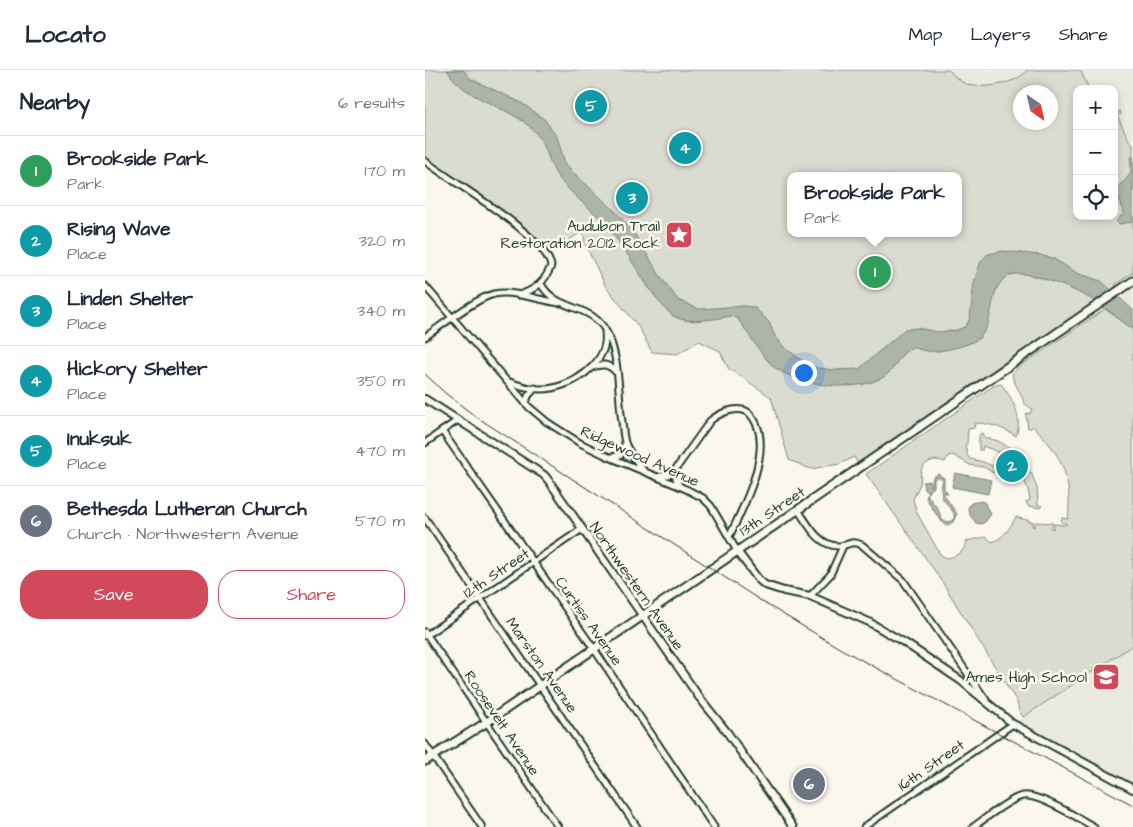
<!DOCTYPE html>
<html lang="en">
<head>
<meta charset="utf-8">
<style>
  :root { --surface:#fff; --page:#f6f6f7; --text:#1f2937; --muted:#747a83; --line:#e0e1e3; --accent:#d1495b }
  body { margin:0; font-family:"Architects Daughter",sans-serif; background:var(--page); color:var(--text) }
  .controls { position:absolute; right:15px; top:15px; display:grid; overflow:hidden; border-radius:10px; box-shadow:0 2px 8px #0003 }
  .controls button { width:45px; height:45px; display:grid; place-items:center; padding:0; border:0; border-bottom:1px solid var(--line); background:var(--surface); color:var(--text); font:25px sans-serif }
  .compass { position:absolute; left:588px; top:15px; width:45px; height:45px; border-radius:50%; background:var(--surface); box-shadow:0 2px 8px #0003; rotate:146deg }
  .you { position:absolute; left:378px; top:302px; width:18px; height:18px; margin:-12px; border:4px solid #fff; border-radius:50%; background:#1a73e8; box-shadow:0 0 0 8px #1a73e833 }
  .badge { display:grid; place-items:center; width:32px; height:32px; border-radius:50%; background:var(--accent); color:#fff; font-size:16px; font-weight:700 }
  .pin { position:absolute; translate:-50% -50%; border:2px solid #fff; box-shadow:0 1px 5px #0006 }
  .popup { position:absolute; left:362px; top:102px; width:175px; height:65px; box-sizing:border-box; display:grid; place-content:center; border-radius:10px; background:var(--surface); filter:drop-shadow(0 1px 4px #0005); font-size:16px; white-space:nowrap; color:var(--muted) }
  .popup b { font-size:19px; color:var(--text) }
  .popup::after { content:''; position:absolute; left:50%; top:100%; margin-left:-10px; border:10px solid transparent; border-top-color:var(--surface) }
  .list { margin:0; padding:0; list-style:none }
  h2 { display:flex; justify-content:space-between; align-items:center; height:65px; margin:0; padding:0 20px; font-size:21px }
  h2 small { font-size:16px; font-weight:400; color:var(--muted) }
  .list li { display:grid; grid-template-columns:32px 1fr auto; gap:15px; align-items:center; box-sizing:border-box; height:70px; padding:0 20px; border-top:1px solid var(--line) }
  .list b { display:block; font-size:19px; white-space:nowrap }
  .list p { margin:0; font-size:16px; white-space:nowrap; color:var(--muted) }
  .list em { font-size:16px; font-style:normal; color:var(--muted) }
  .actions { display:flex; gap:10px; padding:15px 20px }
  .actions a { flex:1; padding:11px 0; border:1px solid var(--accent); border-radius:20px; text-align:center; font-size:18px; color:var(--accent) }
  .actions .main { background:var(--accent); color:#fff }
  .icon { flex:none; width:28px; height:28px; fill:none; stroke:currentColor; stroke-width:2; stroke-linecap:round; stroke-linejoin:round }
  .map { position:relative; flex:none; width:708px; height:757px; overflow:hidden }
  header { display:flex; align-items:center; gap:30px; box-sizing:border-box; height:70px; padding:0 25px; background:var(--surface); border-bottom:1px solid var(--line) }
  header strong { font-size:24px }
  nav { display:flex; gap:28px; margin-inline-start:auto; font-size:18px }
  main { display:flex }
  aside { flex:1; background:var(--surface) }
  .map>svg:first-child { display:block }
  .built { fill:#eae9de; fill-rule:evenodd }
  .green { fill:#dbdcd1; stroke:#7d8c82; fill-rule:evenodd }
  .water { fill:#adb4aa; stroke:#74847b; fill-rule:evenodd }
  .lines { fill:none; stroke-linecap:round; stroke-linejoin:round }
  .minor-casing { stroke:#1f3d34; stroke-width:9 }
  .tertiary-casing { stroke:#1f3d34; stroke-width:10 }
  .secondary-casing { stroke:#1f3d34; stroke-width:11 }
  .minor { stroke:#fbf7ec; stroke-width:5 }
  .tertiary { stroke:#fbf7ec; stroke-width:6 }
  .secondary { stroke:#fbf7ec; stroke-width:7 }
  .rail { stroke:#1f3d34; stroke-width:1 }
  .labels { text-anchor:middle; stroke-width:5; stroke-linejoin:round; paint-order:stroke }
  .poi-label { font-size:15px; fill:#1f3d34; stroke:#fbf7ec; text-anchor:end }
  .street-label { font-size:15px; fill:#1f3d34; stroke:#fbf7ec }
</style>
</head>
<body>
<header>
<strong>Locato</strong>
<nav><a>Map</a><a>Layers</a><a>Share</a></nav>
</header>
<main>
<aside>
<h2>Nearby<small>6 results</small></h2>
<ul class="list">
<li><span class="badge" style="background:#2e9e5b">1</span><div><b>Brookside Park</b><p>Park</p></div><em>170 m</em></li>
<li><span class="badge" style="background:#0f9aa8">2</span><div><b>Rising Wave</b><p>Place</p></div><em>320 m</em></li>
<li><span class="badge" style="background:#0f9aa8">3</span><div><b>Linden Shelter</b><p>Place</p></div><em>340 m</em></li>
<li><span class="badge" style="background:#0f9aa8">4</span><div><b>Hickory Shelter</b><p>Place</p></div><em>350 m</em></li>
<li><span class="badge" style="background:#0f9aa8">5</span><div><b>Inuksuk</b><p>Place</p></div><em>470 m</em></li>
<li><span class="badge" style="background:#6b7280">6</span><div><b>Bethesda Lutheran Church</b><p>Church · Northwestern Avenue</p></div><em>570 m</em></li>
</ul>
<div class="actions"><a class="main">Save</a><a>Share</a></div>
</aside>
<div class="map">
<svg width="708" height="757" viewBox="0 0 708 757">
  <rect width="100%" height="100%" fill="#fbf7ec"/>
  <filter id="ink" filterUnits="userSpaceOnUse"><feTurbulence type="fractalNoise" baseFrequency=".02" numOctaves="2"/><feDisplacementMap in="SourceGraphic" scale="10" xChannelSelector="R" yChannelSelector="G"/><feConvolveMatrix kernelMatrix="1 2 1 2 8 2 1 2 1" color-interpolation-filters="sRGB"/></filter>
  <g filter="url(#ink)">
    <g class="built">
      <path d="M519 0H708V240L694 229V221L541 26ZM652 19H689V146H652ZM596 22H626V52H596Z"/>
      <path d="M708 568V719L588 654Z"/>
    </g>
    <g class="green">
      <path d="M0 0H524C528 5 533 10 539 13 553 21 594 14 602 0H655L664 19H652V146H689V43L695 41 696 44 692 46 706 74 708 73V202L690 215 691 219 569 304 434 395 429 387 415 394 386 399 364 390 346 327 303 298 295 281 274 271 252 284 227 282 213 256 181 217 160 174 158 161 126 182 83 146 22 104 0 87ZM596 22H626V52H596ZM366 106H534V163H366ZM176 149 211 184 245 232 269 245 320 243 366 305 348 295 312 248 306 246 264 251 248 246 226 221 204 185Z"/>
      <path d="M680 239 708 259V575L598 647 594 641 592 632 514 507 441 404 568 316 576 314C588 329 598 347 591 366 579 358 564 353 550 353L549 358 543 359 542 374 540 375 541 379 542 380V385L545 389 558 392 570 397V400L568 403 559 397 545 395 528 385 523 386 520 392C510 388 501 391 496 400L495 414 488 429 489 433 492 443 515 484 521 488C532 487 539 482 542 471L561 467 567 472C579 468 585 458 591 447L601 450 603 449V451L609 452 607 456 609 457 611 452 628 453 626 458 628 459 629 454 641 455V453L636 452 637 448 643 449C648 409 636 383 608 356L606 358H603L601 344 602 343 605 344 607 339 599 333C597 322 588 314 587 304L595 296Z"/>
      <path d="M556 363 558 364V367L573 371 585 378 576 387 578 384 558 376 557 380H554V366Z"/>
      <path d="M606 402 612 418 613 435 617 436 615 438 603 436 601 432 605 430 603 420 598 406Z"/>
    </g>
    <g class="water">
      <path d="M22 0H38L46 9 97 33 120 50 132 67 140 93 148 102 191 142 209 163 234 204 253 230 274 239 319 236 329 237 344 252 349 264 358 276 379 292 393 298 410 300 434 299 480 259 493 258 512 262 532 260 541 256 545 248 549 212 556 191 563 184 578 181 615 185 629 189 652 203 676 211 708 240V259C694 250 682 238 668 230 651 220 607 201 589 204 560 211 573 252 554 268 547 274 533 277 525 279 511 282 502 283 488 277 471 285 473 298 460 306 433 324 374 316 349 297 336 286 323 262 312 248L306 246C291 249 263 254 250 247 232 237 203 183 189 164 173 142 149 129 133 107 124 95 123 79 113 66 90 35 42 34 22 0Z"/>
      <path d="M706 87H708V152L694 154 691 151 699 143 694 127 689 124V119C695 115 705 108 706 100 706 95 705 92 706 87Z"/>
      <path d="M530 403 566 410 563 424 527 417Z"/>
      <path d="M513 404 519 408V419L523 424 519 422V425L532 444 528 452C525 454 523 456 520 454 515 452 504 433 501 428L503 420H499L498 412 505 411 506 418 508 407ZM512 407 518 409 516 419 517 428 529 443V449L524 452 517 450 513 439 503 426V422L509 417V409Z"/>
      <path d="M557 431 560 433 562 439 564 440 566 444 560 452 556 454 551 453C548 449 543 444 543 438L546 433Z"/>
    </g>
    <g class="lines">
      <g class="minor-casing">
        <g id="minor">
          <path d="M0 91C27 112 121 166 126 196 120 212 110 220 94 225"/>
          <path d="M116 214C133 244 167 231 183 265 195 290 193 325 197 352 198 359 198 368 201 375 205 384 212 392 218 400"/>
          <path d="M0 216 104 337 122 352 155 373 182 386 261 419 278 428 286 436 312 481"/>
          <path d="M0 267C16 256 51 228 69 224 89 220 113 230 134 233"/>
          <path d="M167 297C177 294 183 293 191 302"/>
          <path d="M82 311C92 315 104 319 115 319 144 320 185 294 180 262"/>
          <path d="M101 334 103 326 110 318"/>
          <path d="M17 361 169 579 289 757"/>
          <path d="M0 373 33 350"/>
          <path d="M187 387 196 385 200 374"/>
          <path d="M235 406 243 405 250 400"/>
          <path d="M254 415 251 409 250 400 285 351C293 344 309 336 321 341 325 343 329 349 331 353 346 385 318 438 304 467"/>
          <path d="M373 440C383 454 394 477 414 476 425 475 426 470 437 475L478 510 561 630"/>
          <path d="M0 448 212 757"/>
          <path d="M385 526 405 505 418 476"/>
          <path d="M0 562 133 757"/>
          <path d="M0 566 157 459"/>
          <path d="M0 674 57 757"/>
          <path d="M439 757 588 654"/>
          <path d="M548 757C560 749 585 728 598 726 613 723 655 749 669 757"/>
        </g>
      </g>
      <g class="tertiary-casing">
        <g id="tertiary">
          <path d="M0 329 119 405 124 411 274 627 302 662 368 757"/>
          <path d="M312 481 333 509 340 515 359 521 385 526 444 552 480 573 535 610 588 654 708 719"/>
        </g>
      </g>
      <g class="secondary-casing">
        <path id="secondary" d="M0 691 62 652 708 211"/>
      </g>
      <use href="#minor" class="minor"/>
      <use href="#tertiary" class="tertiary"/>
      <use href="#secondary" class="secondary"/>
      <path class="rail" d="M0 304 20 323 50 346 341 534 416 579 708 735"/>
    </g>
  </g>
  <defs>
    <g id="sight-square" transform="scale(1.4375)"><rect x="-9" y="-9" width="18" height="18" rx="4" fill="#d1495b" stroke="#fbf7ec"/><path d="M0-6L1.8-2.2L6-1.7L2.9 1.2L3.7 5.4L0 3.3L-3.7 5.4L-2.9 1.2L-6-1.7L-1.8-2.2Z" fill="#fff"/></g>
    <g id="school-square" transform="scale(1.4375)"><rect x="-9" y="-9" width="18" height="18" rx="4" fill="#d1495b" stroke="#fbf7ec"/><path d="M0-5L7-2L0 1L-7-2ZM-4 1L0 2.5L4 1V4Q0 6-4 4Z" fill="#fff"/></g>
  </defs>
  <g fill-rule="evenodd">
    <use href="#sight-square" x="254" y="165"/>
    <use href="#school-square" x="681" y="607"/>
  </g>
  <g class="labels">
    <g class="poi-label">
      <text x="235" y="161">Audubon Trail<tspan x="235" dy="17">Restoration 2012 Rock</tspan></text>
      <text x="662" y="612">Ames High School</text>
    </g>
    <g class="street-label">
      <text transform="translate(215 386) rotate(24)" y="5">Ridgewood Avenue</text>
      <text transform="translate(347 441) rotate(-34)" y="5">13th Street</text>
      <text transform="translate(71 503) rotate(-34)" y="5">12th Street</text>
      <text transform="translate(212 516) rotate(55)" y="5">Northwestern Avenue</text>
      <text transform="translate(164 551) rotate(55)" y="5">Curtiss Avenue</text>
      <text transform="translate(117 595) rotate(55)" y="5">Marston Avenue</text>
      <text transform="translate(77 653) rotate(56)" y="5">Roosevelt Avenue</text>
      <text transform="translate(506 695) rotate(-35)" y="5">16th Street</text>
    </g>
  </g>
</svg>
<div class="controls">
<button>+</button>
<button>−</button>
<button><svg class="icon" aria-label="locate" viewBox="0 0 24 24"><circle cx="12" cy="12" r="6"/><path d="M12 2v4M12 18v4M2 12h4M18 12h4"/></svg></button>
</div>
<svg class="compass" viewBox="-18 -18 36 36"><path d="M0-13l5 13h-10z" fill="#e53935"/><path d="M0 13l5-13h-10z" fill="#747a83"/></svg>
<div class="you"></div>
<div class="pin badge" style="left:450px;top:202px;background:#2e9e5b">1</div>
<div class="popup"><b>Brookside Park</b>Park</div>
<div class="pin badge" style="left:587px;top:396px;background:#0f9aa8">2</div>
<div class="pin badge" style="left:207px;top:128px;background:#0f9aa8">3</div>
<div class="pin badge" style="left:260px;top:78px;background:#0f9aa8">4</div>
<div class="pin badge" style="left:166px;top:36px;background:#0f9aa8">5</div>
<div class="pin badge" style="left:384px;top:714px;background:#6b7280">6</div>
</div>
</main>
</body>
</html>
